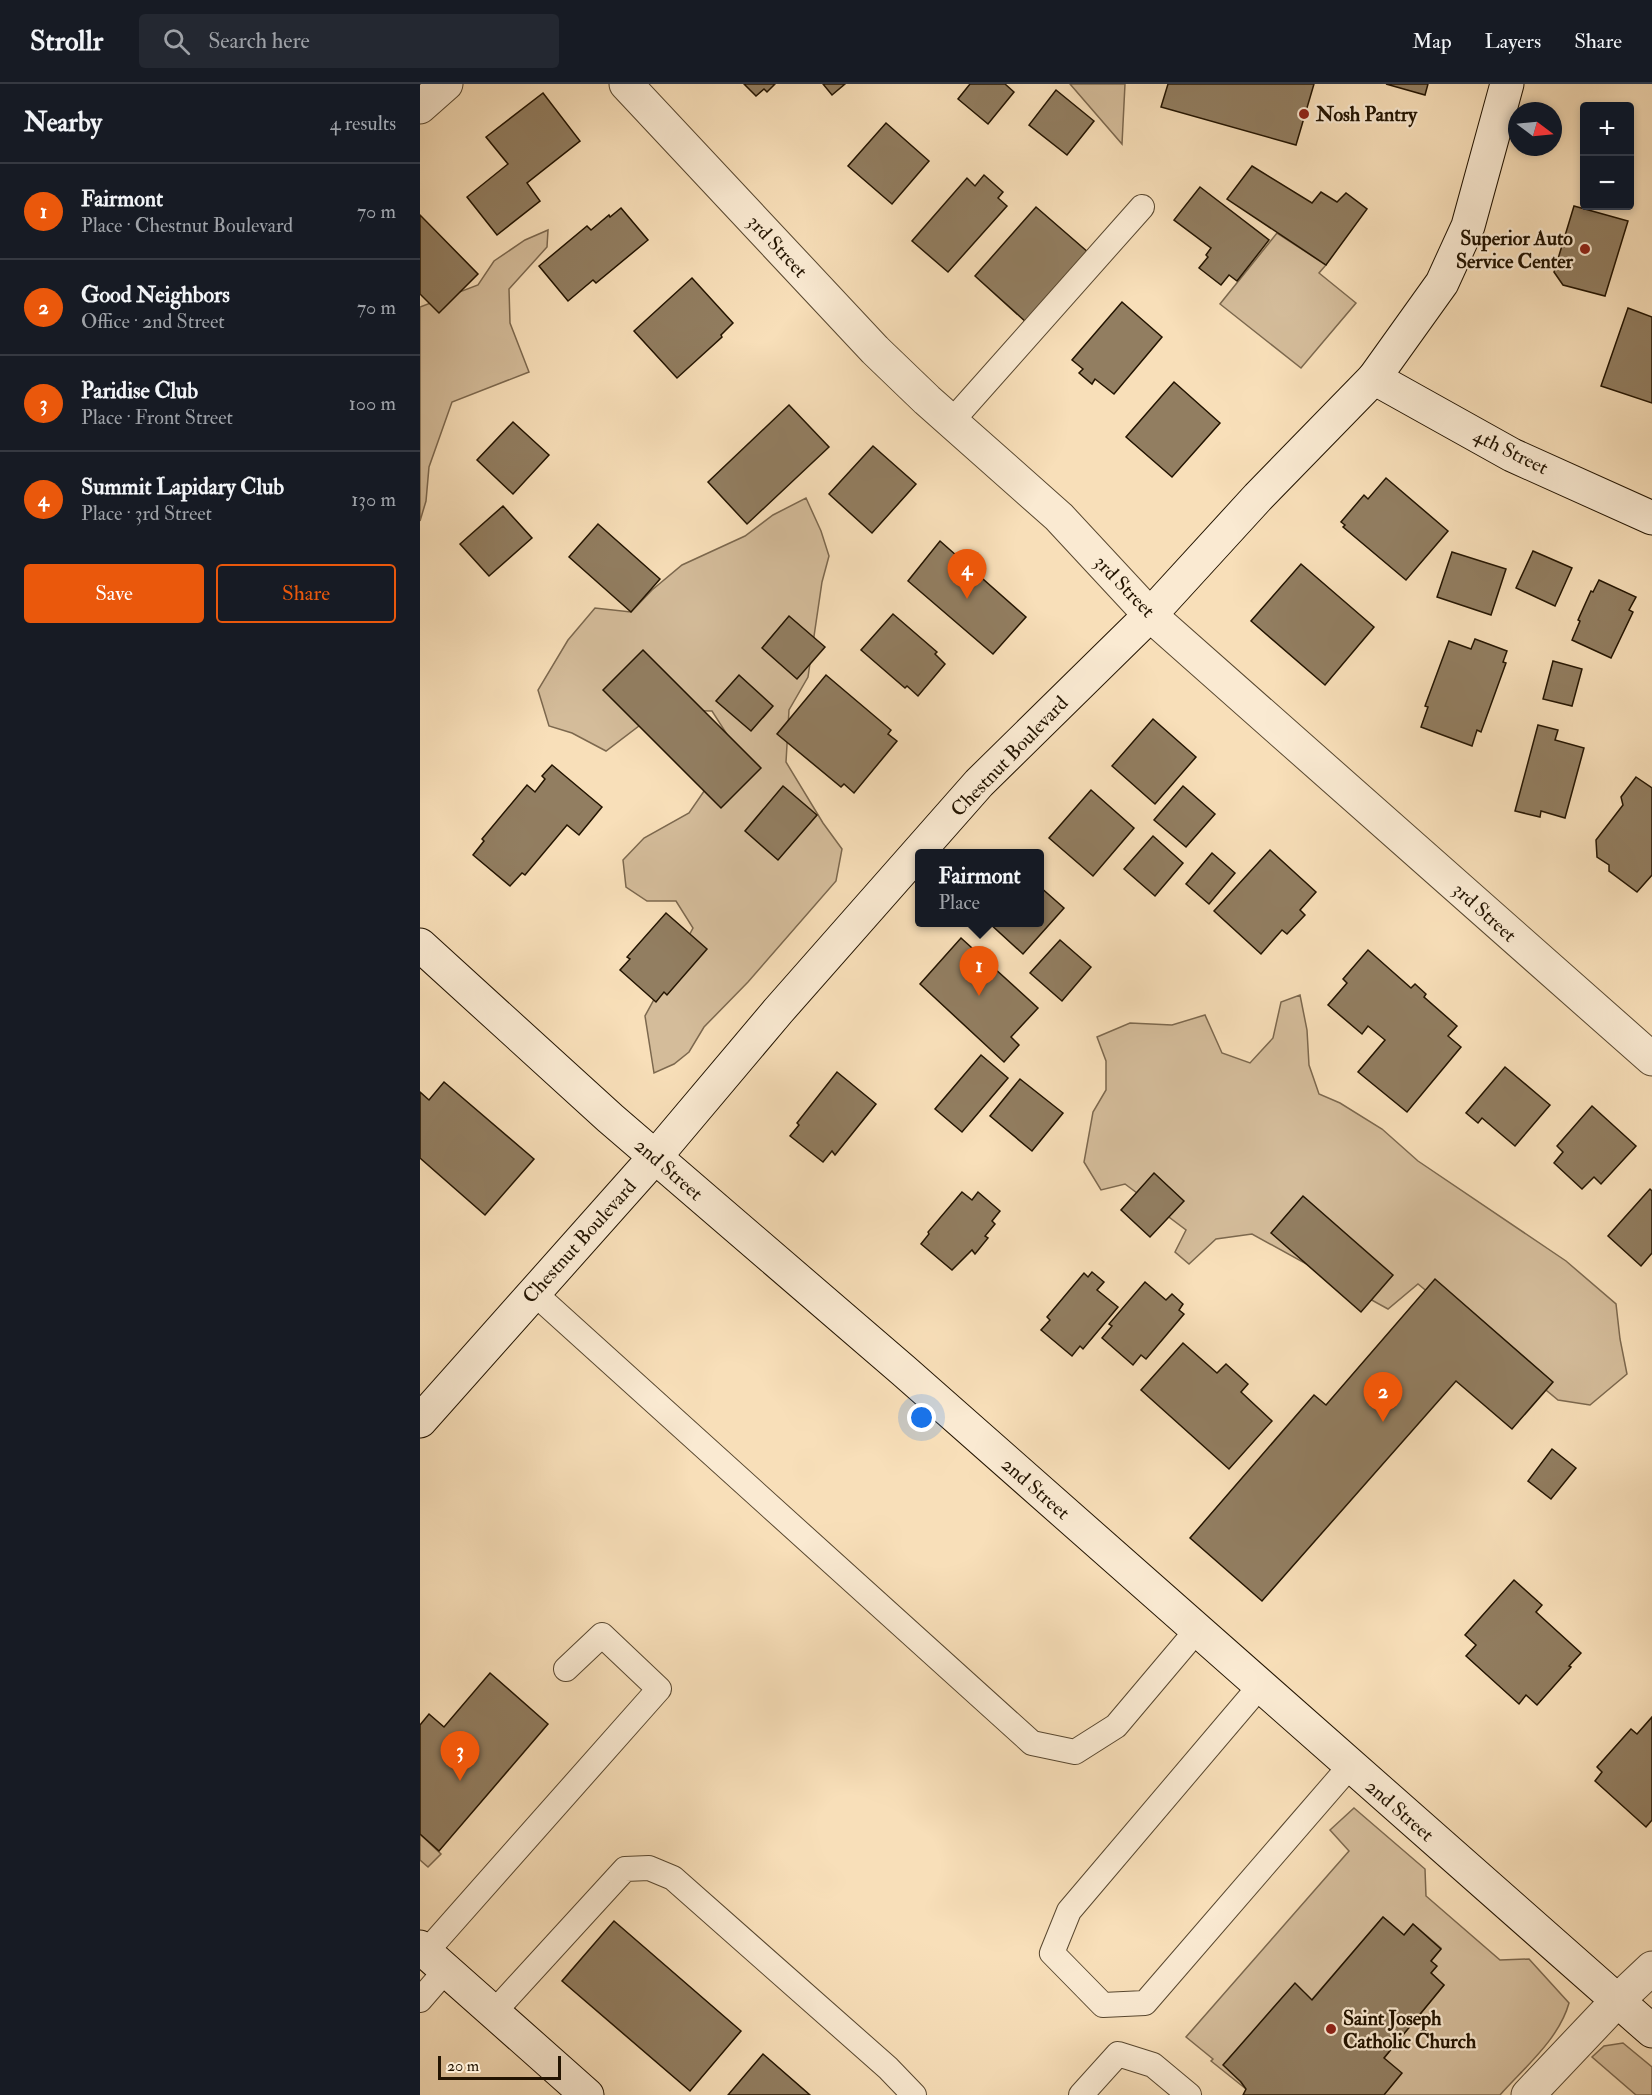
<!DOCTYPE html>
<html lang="en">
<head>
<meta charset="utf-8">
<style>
  :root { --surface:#171b24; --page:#242831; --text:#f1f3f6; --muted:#9ea1a6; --line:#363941; --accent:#ea580c }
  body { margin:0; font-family:"IM FELL Double Pica",serif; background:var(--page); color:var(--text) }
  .controls { position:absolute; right:18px; top:18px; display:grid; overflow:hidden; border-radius:6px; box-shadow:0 3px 9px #0003 }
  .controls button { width:54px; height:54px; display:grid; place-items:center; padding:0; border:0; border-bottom:2px solid var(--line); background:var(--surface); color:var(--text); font:30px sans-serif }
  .compass { position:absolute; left:1088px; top:18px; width:54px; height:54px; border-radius:50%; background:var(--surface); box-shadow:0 3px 9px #0003; rotate:106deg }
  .scale { position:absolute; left:18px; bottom:15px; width:123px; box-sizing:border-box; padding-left:6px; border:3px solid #231401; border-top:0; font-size:16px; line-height:21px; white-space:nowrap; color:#231401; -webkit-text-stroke:4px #faead2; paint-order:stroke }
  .you { position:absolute; left:502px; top:1334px; width:21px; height:21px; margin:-15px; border:4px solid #fff; border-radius:50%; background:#1a73e8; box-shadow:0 0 0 9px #1a73e833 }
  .badge { display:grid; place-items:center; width:39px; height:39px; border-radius:50%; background:var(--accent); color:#fff; font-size:20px; font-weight:700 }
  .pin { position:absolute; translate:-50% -50px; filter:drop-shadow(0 2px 3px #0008) }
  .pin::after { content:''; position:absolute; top:32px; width:21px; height:18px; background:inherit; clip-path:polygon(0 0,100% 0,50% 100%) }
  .popup { position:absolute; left:495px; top:765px; width:129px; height:78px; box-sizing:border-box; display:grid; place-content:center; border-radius:6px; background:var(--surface); filter:drop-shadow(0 2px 4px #0005); font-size:20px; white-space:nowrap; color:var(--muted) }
  .popup b { font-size:22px; color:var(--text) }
  .popup::after { content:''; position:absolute; left:50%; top:100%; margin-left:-12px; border:12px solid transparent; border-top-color:var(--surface) }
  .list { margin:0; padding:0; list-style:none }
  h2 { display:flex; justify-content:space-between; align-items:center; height:78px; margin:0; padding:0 24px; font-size:26px }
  h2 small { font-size:20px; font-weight:400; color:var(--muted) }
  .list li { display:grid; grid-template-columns:39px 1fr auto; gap:18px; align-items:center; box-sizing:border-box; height:96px; padding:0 24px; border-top:2px solid var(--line) }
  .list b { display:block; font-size:22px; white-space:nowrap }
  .list p { margin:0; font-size:20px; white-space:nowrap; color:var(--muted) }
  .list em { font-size:20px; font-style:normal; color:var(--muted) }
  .actions { display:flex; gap:12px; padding:18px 24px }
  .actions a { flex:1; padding:14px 0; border:2px solid var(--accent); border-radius:6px; text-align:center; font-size:21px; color:var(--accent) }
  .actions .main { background:var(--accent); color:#fff }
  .icon { flex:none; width:33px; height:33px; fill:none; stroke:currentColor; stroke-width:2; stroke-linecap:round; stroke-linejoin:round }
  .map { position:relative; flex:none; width:1232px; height:2011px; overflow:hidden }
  header { display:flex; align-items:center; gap:36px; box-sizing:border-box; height:84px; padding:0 30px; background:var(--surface); border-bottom:2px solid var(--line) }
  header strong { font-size:28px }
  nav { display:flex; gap:33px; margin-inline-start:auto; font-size:21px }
  .search { width:420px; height:54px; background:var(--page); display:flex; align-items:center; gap:15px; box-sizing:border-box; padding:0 21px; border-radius:6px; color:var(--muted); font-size:22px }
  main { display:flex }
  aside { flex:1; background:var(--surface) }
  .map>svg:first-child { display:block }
  .green { fill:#d4bc9a; stroke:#7c684e; stroke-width:1.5 }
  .building { fill:#927e61; stroke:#231401; stroke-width:1.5 }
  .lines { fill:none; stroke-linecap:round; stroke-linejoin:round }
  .lane-casing { stroke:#58472f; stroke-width:26 }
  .street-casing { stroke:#58472f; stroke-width:35 }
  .secondary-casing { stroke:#231401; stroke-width:35 }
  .lane { stroke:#faead2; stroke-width:24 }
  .street { stroke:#faead2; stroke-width:33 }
  .secondary { stroke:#faead2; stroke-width:33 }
  .poi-dot { fill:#8f2418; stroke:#faead2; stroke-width:2 }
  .labels { text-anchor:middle; stroke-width:4.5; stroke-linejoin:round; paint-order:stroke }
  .poi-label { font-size:20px; font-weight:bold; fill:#231401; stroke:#faead2; text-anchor:start }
  .street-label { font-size:20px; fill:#231401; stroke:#faead2 }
</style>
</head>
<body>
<header>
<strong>Strollr</strong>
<div class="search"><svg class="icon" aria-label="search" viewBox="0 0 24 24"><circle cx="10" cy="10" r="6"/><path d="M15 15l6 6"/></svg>Search here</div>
<nav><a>Map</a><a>Layers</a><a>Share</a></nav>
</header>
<main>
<aside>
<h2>Nearby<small>4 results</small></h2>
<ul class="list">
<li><span class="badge">1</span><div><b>Fairmont</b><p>Place · Chestnut Boulevard</p></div><em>70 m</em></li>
<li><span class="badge">2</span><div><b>Good Neighbors</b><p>Office · 2nd Street</p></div><em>70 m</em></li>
<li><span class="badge">3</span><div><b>Paridise Club</b><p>Place · Front Street</p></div><em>100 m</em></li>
<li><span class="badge">4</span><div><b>Summit Lapidary Club</b><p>Place · 3rd Street</p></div><em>130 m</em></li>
</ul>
<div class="actions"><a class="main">Save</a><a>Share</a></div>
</aside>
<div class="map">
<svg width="1232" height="2011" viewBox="0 0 1232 2011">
  <rect width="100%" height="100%" fill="#f8dfb9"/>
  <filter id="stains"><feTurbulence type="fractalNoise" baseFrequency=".00333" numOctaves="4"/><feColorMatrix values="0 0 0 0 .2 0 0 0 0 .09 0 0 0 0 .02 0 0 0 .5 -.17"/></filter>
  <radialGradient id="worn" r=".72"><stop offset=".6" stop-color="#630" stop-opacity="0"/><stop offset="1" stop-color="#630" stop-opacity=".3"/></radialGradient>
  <g class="green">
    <path d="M650 0H705L702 60Z"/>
    <path d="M128 146 127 163 89 205 90 239 109 288 32 318 9 383 6 417 0 437V223L58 201 74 177 105 156Z"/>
    <path d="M857 149 906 181 899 189 936 219 881 284 800 220Z"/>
    <path d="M386 414 401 447 409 472 402 498 388 593 369 626 366 678 403 739 422 765 416 797 328 898 284 943 269 968 254 980 234 989 225 932 273 844 256 817H227L206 803 203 776 224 754 269 729 298 687 312 658 292 627 240 626 186 667 152 649 129 642 118 606 148 556 175 524 211 528 232 506 262 481 325 452 353 431Z"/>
    <path d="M880 911 887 946 889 981 899 1010 920 1019 962 1045 998 1077 1146 1177 1196 1220 1200 1255 1207 1290 1170 1321 1138 1316 998 1200 968 1225 832 1150 796 1155 769 1180 755 1168 766 1146 705 1100 681 1106 664 1078 673 1028 686 1006V977L677 953 710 939 752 941 785 931 802 969 830 979 853 954 861 918Z"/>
    <path d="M934 1724 1005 1785 1006 1812 1080 1876 1109 1875 1149 1919C1139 1955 1105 1983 1080 2011H964V1974L1024 1901 1011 1889V1877L1021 1864 993 1840 984 1851 963 1833 821 1998 826 2005 791 1977 793 1975 766 1953 929 1767 910 1746Z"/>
    <path d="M0 1750 21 1770 8 1783 0 1776Z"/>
    <path d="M1203 1959 1232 1983V2011H1216L1172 1973 1184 1962Z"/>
  </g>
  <g class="building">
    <path d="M324 0H355L347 8 344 5 336 12Z"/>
    <path d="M403 0H425L412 11Z"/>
    <path d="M550 0H585L594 8 568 40 538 15Z"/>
    <path d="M748 0H894L876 61 741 23Z"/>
    <path d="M966 0H1008L1005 11Z"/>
    <path d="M636 6 674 37 647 71 609 41Z"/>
    <path d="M123 9 160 57 107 99 120 117 77 151 47 113 88 80 66 53Z"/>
    <path d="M466 39 509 77 472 120 428 82Z"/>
    <path d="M832 82 892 119 901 108 917 118 926 109 947 125 906 181 807 115Z"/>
    <path d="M564 91 583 108 578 114 587 122 528 188 492 157 547 94 555 102Z"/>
    <path d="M780 103 849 156 817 197 809 191 801 201 779 184 788 173 786 171 791 164 754 136Z"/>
    <path d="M1154 122 1208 137 1185 212 1143 201 1134 188Z"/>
    <path d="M616 123 669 169 607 239 555 192Z"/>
    <path d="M201 124 228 156 176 199 173 196 148 217 119 182 167 142 171 146 189 131 190 133Z"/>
    <path d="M0 131 58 190 19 229 0 210Z"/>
    <path d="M272 194 313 239 301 251 302 253 257 294 214 247Z"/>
    <path d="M702 218 742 253 694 310 675 295 672 300 659 289 663 285 652 276Z"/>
    <path d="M1208 224 1232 233V319L1181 302Z"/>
    <path d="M754 298 800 339 752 393 706 353Z"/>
    <path d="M369 321 409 363 327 440 288 398Z"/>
    <path d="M93 338 129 371 93 410 57 376Z"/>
    <path d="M453 362 496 400 452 449 409 410Z"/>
    <path d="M966 394 1028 447 986 496 923 443 925 441 921 438 944 411 948 415Z"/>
    <path d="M83 422 112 454 69 492 40 460Z"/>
    <path d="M178 440 240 495 211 528 149 473Z"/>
    <path d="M520 457 606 533 573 570 488 497Z"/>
    <path d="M1113 467 1152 484 1135 522 1096 504Z"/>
    <path d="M1032 468 1086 485 1071 531 1017 513Z"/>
    <path d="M881 480 954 543 905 601 831 537Z"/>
    <path d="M1179 496 1216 513 1209 526 1213 528 1191 574 1152 556 1160 537 1158 536 1171 507 1173 508Z"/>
    <path d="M473 530 517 568 515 570 525 580 498 612 487 602 485 604 441 566Z"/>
    <path d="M369 532 405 563 377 595 342 564Z"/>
    <path d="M1055 555 1087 567 1083 578 1086 579 1061 648 1057 646 1052 662 1001 643 1008 623 1005 622 1029 557 1051 565Z"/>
    <path d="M223 566 341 684 301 724 183 606Z"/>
    <path d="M1133 577 1162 585 1152 622 1123 615Z"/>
    <path d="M319 591 353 622 331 647 296 617Z"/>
    <path d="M406 591 471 646 468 650 477 657 434 709 424 700 421 703 357 650Z"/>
    <path d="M733 635 776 673 735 720 692 682Z"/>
    <path d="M1118 641 1138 646 1135 656 1164 664 1145 734 1121 727 1120 733 1095 727Z"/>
    <path d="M132 681 182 723 159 751 147 741 105 791 102 789 90 802 53 771 64 757 62 755 107 701 115 708 125 695 122 692Z"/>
    <path d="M1216 693 1232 704V791L1217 808 1189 787V781L1177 773 1176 756 1203 721 1201 713Z"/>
    <path d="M363 702 397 731 358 776 325 747Z"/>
    <path d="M763 702 795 730 766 763 734 736Z"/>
    <path d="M671 706 714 744 673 792 629 754Z"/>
    <path d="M733 752 763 779 735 812 704 785Z"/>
    <path d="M850 766 896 808 880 826 885 831 867 850 862 846 841 870 794 827Z"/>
    <path d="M792 769 815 789 789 820 766 800Z"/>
    <path d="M619 802 644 824 603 870 568 838H619Z"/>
    <path d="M246 829 287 865 247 911 244 908 236 918 200 886 210 875 207 873Z"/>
    <path d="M541 854 618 924 591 953 599 961 584 978 500 900Z"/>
    <path d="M640 856 671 883 642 917 610 889Z"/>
    <path d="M948 866 991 904 995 900 1006 910 1004 913 1037 942 1028 952 1041 963 987 1028 938 988 965 956 948 942 942 950 908 921 927 899 923 895Z"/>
    <path d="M561 971 588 994 542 1048 515 1025Z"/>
    <path d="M1085 983 1130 1021 1095 1062 1062 1034 1058 1039 1046 1029Z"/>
    <path d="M417 988 456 1020 415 1071 412 1067 403 1078 370 1052 379 1041 377 1039Z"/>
    <path d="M600 995 643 1029 612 1067 570 1032Z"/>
    <path d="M24 998 114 1075 65 1131 0 1074V1008L9 1016Z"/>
    <path d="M1172 1022 1216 1062 1181 1100 1174 1093 1162 1105 1134 1079 1143 1068 1137 1062Z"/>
    <path d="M734 1089 764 1117 730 1153 701 1126Z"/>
    <path d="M1230 1105 1232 1107V1169L1221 1182 1188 1152Z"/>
    <path d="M542 1108 552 1116 558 1108 580 1127 572 1137 575 1140 565 1152 568 1154 555 1170 552 1166 532 1186 501 1160 509 1150 508 1148Z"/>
    <path d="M883 1112 973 1191 941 1228 851 1149Z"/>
    <path d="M672 1188 684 1198 677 1206 698 1223 663 1265 660 1262 652 1272 621 1246 630 1236 627 1233 664 1189 668 1193Z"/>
    <path d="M1015 1195 1133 1298 1092 1345 1036 1297 842 1517 770 1454 894 1311 906 1321Z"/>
    <path d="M725 1198 746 1216 752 1210 763 1220 759 1226 764 1230 726 1275 721 1271 713 1281 682 1254 692 1242 689 1240Z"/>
    <path d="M763 1259 797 1289 806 1280 828 1300 821 1308 852 1337 809 1385 721 1306Z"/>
    <path d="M1132 1365 1156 1384 1131 1415 1108 1397Z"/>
    <path d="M1094 1496 1122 1521 1116 1528 1161 1569 1149 1582 1151 1583 1117 1621 1106 1611 1099 1620 1046 1572 1056 1561 1045 1551Z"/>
    <path d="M70 1589 128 1640 19 1767 0 1750V1641L9 1630 24 1643Z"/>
    <path d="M1232 1633V1736L1226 1743 1175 1697 1182 1688 1177 1683 1211 1645 1217 1650Z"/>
    <path d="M963 1833 984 1851 993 1840 1021 1865 1011 1877 1017 1882 1011 1889 1024 1901 964 1974 982 1989 964 2011H823L826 2005 821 1998 803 1981 875 1899 892 1916Z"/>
    <path d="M194 1837 321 1947 270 2007 142 1897Z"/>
    <path d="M343 1970 390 2011H308Z"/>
  </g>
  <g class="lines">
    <g class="lane-casing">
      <g id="lane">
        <path d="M531 338 722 123"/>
        <path d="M113 1208 612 1659 655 1668 696 1642 777 1546"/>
        <path d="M840 1602 649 1827 632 1869 683 1921 725 1919 930 1682"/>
        <path d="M6 1868 239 1605 182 1551 146 1585"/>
        <path d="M0 1916 26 1886"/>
        <path d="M75 1927 205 1785 229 1784 253 1794 468 1984 494 2011"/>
        <path d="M661 2011 698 1970 733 1981 769 2011"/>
      </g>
    </g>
    <g class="street-casing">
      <g id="street">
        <path d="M206 0 455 266 507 316 639 433 730 531 1232 975"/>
        <path d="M0 23 26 0"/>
        <path d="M1108 2011 1197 1917 1232 1884"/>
      </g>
    </g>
    <g class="secondary-casing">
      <g id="secondary">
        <path d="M954 294 1092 371 1232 434"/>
        <path d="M0 861 190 1034 484 1287 1232 1947"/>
        <path d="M0 1337 235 1073 358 927 559 699 730 531 838 413 954 294 1022 199 1048 142 1087 0"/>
        <path d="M0 1863 167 2011"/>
      </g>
    </g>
    <use href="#lane" class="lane"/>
    <use href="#street" class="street"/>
    <use href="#secondary" class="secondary"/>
  </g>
  <g class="poi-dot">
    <circle cx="884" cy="30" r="6"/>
    <circle cx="1165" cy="165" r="6"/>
    <circle cx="911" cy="1945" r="6"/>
  </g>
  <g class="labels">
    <g class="poi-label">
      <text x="896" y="37">Nosh Pantry</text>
      <text x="1153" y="161" text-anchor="end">Superior Auto<tspan x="1153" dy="23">Service Center</tspan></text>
      <text x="923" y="1941">Saint Joseph<tspan x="923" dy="23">Catholic Church</tspan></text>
    </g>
    <g class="street-label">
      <text transform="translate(358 162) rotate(47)" y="7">3rd Street</text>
      <text transform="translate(1091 367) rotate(26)" y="7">4th Street</text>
      <text transform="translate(705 502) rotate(46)" y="7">3rd Street</text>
      <text transform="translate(589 672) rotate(-46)" y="7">Chestnut Boulevard</text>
      <text transform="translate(1065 828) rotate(42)" y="7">3rd Street</text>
      <text transform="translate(249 1085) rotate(41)" y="7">2nd Street</text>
      <text transform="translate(159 1157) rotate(-48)" y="7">Chestnut Boulevard</text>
      <text transform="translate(616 1404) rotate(41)" y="7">2nd Street</text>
      <text transform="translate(980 1726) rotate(41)" y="7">2nd Street</text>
    </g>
  </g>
  <rect width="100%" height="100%" filter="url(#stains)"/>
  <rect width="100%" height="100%" fill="url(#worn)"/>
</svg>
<div class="controls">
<button>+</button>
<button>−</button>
</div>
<svg class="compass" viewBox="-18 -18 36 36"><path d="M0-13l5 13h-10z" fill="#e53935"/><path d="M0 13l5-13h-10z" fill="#9ea1a6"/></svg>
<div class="scale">20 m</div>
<div class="you"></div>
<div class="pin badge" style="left:559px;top:912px">1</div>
<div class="popup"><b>Fairmont</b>Place</div>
<div class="pin badge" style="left:963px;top:1338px">2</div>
<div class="pin badge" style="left:40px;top:1697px">3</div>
<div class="pin badge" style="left:547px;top:515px">4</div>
</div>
</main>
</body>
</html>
